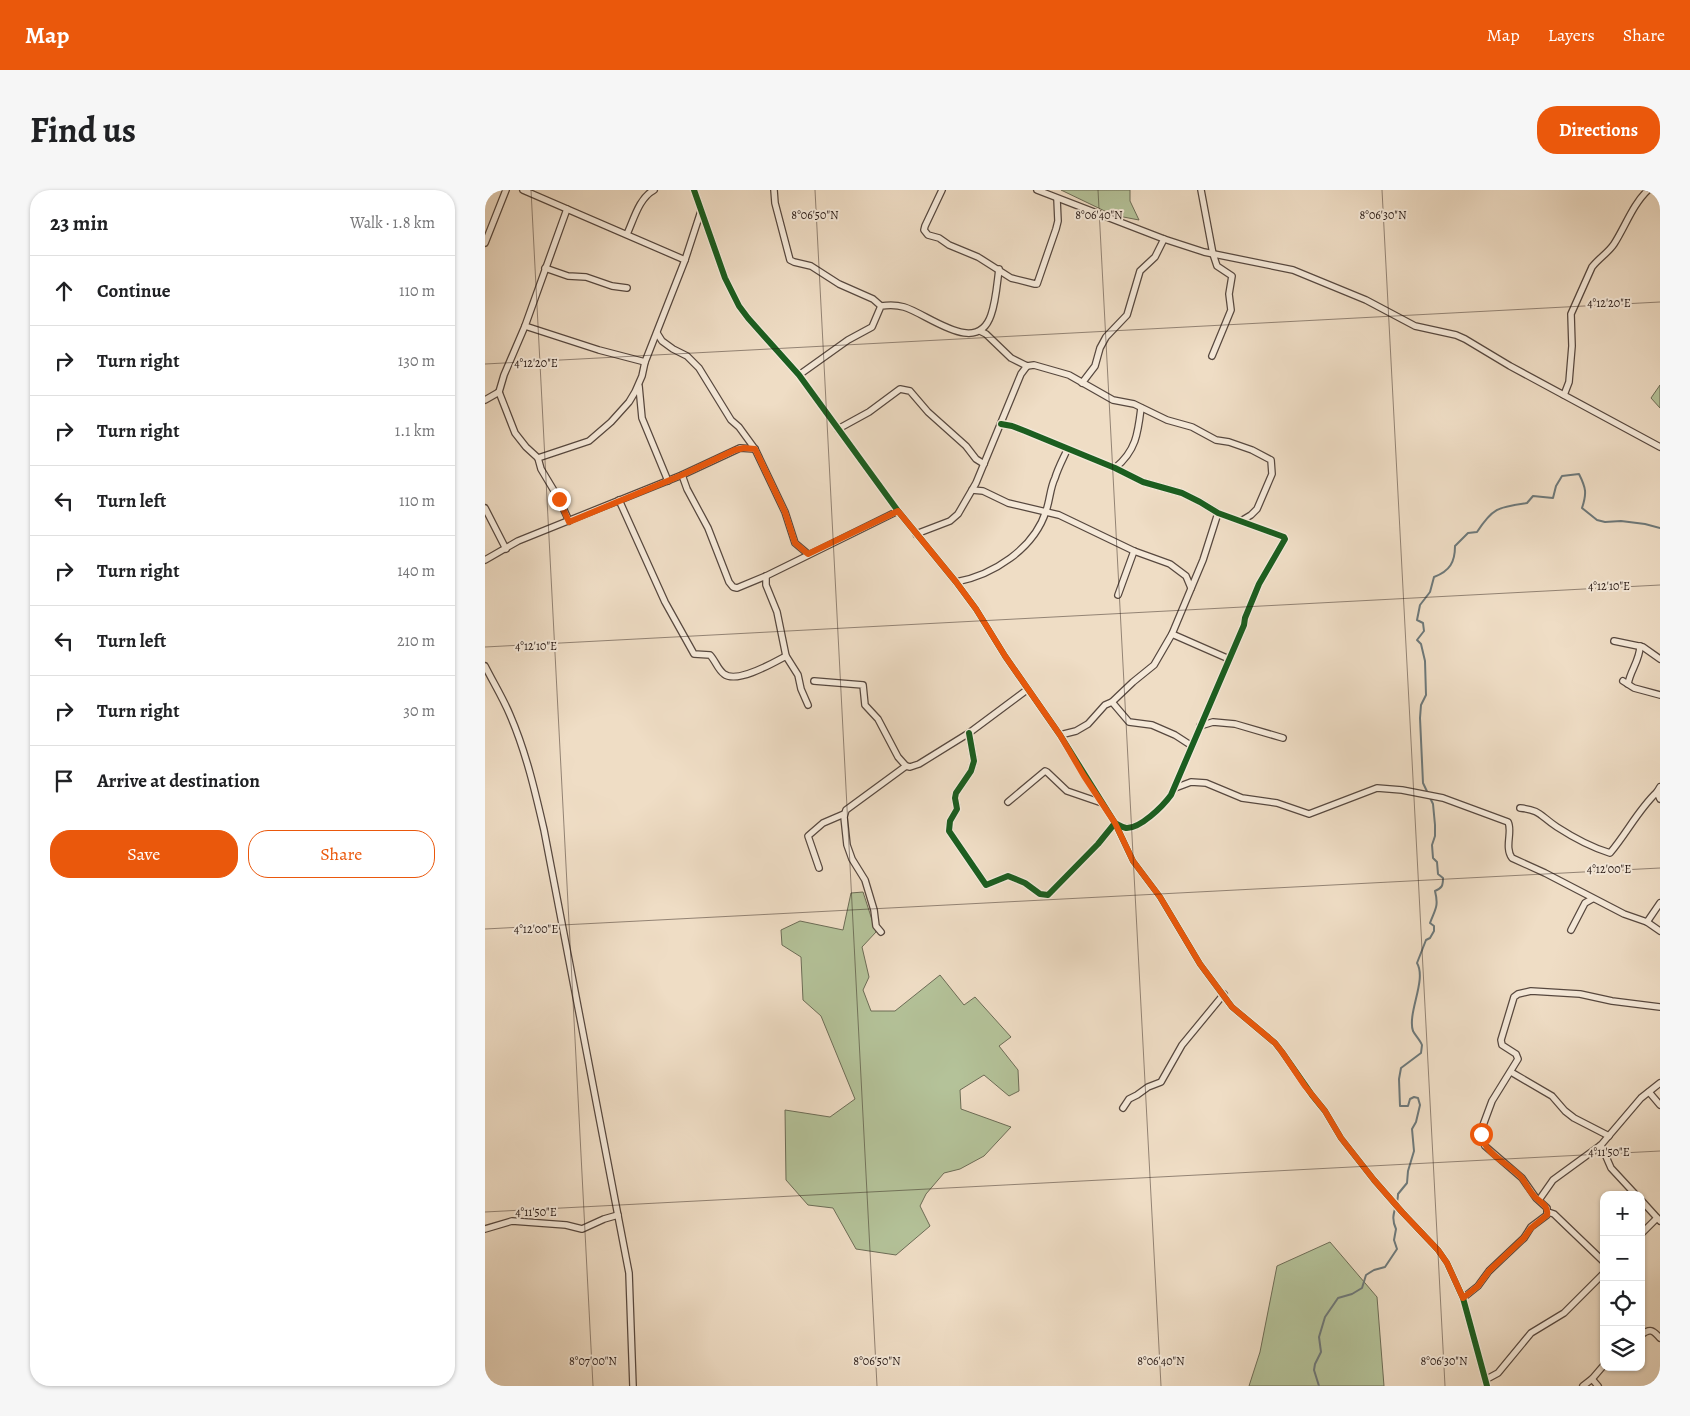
<!DOCTYPE html>
<html lang="en">
<head>
<meta charset="utf-8">
<style>
  :root { --surface:#fff; --page:#f6f6f6; --text:#202124; --muted:#757577; --line:#e0e0e0; --accent:#ea580c }
  body { margin:0; font-family:Alegreya,serif; background:var(--page); color:var(--text) }
  .controls { position:absolute; right:15px; bottom:15px; display:grid; overflow:hidden; border-radius:10px; box-shadow:0 1px 4px #0004 }
  .controls button { width:45px; height:45px; display:grid; place-items:center; padding:0; border:0; border-bottom:1px solid var(--line); background:var(--surface); color:var(--text); font:25px sans-serif }
  .stop { position:absolute; width:15px; height:15px; margin:-11px; border:4px solid #ea580c; border-radius:50%; background:#fff }
  .stop.end { background:#ea580c; border-color:#fff; box-shadow:0 1px 5px #0008 }
  .list { margin:0; padding:0; list-style:none }
  h2 { display:flex; justify-content:space-between; align-items:center; height:65px; margin:0; padding:0 20px; font-size:21px }
  h2 small { font-size:16px; font-weight:400; color:var(--muted) }
  .list li { display:grid; grid-template-columns:32px 1fr auto; gap:15px; align-items:center; box-sizing:border-box; height:70px; padding:0 20px; border-top:1px solid var(--line) }
  .list b { display:block; font-size:19px; white-space:nowrap }
  .list em { font-size:16px; font-style:normal; color:var(--muted) }
  .actions { display:flex; gap:10px; padding:15px 20px }
  .actions a { flex:1; padding:11px 0; border:1px solid var(--accent); border-radius:20px; text-align:center; font-size:18px; color:var(--accent) }
  .actions .main { background:var(--accent); color:#fff }
  .icon { flex:none; width:28px; height:28px; fill:none; stroke:currentColor; stroke-width:2; stroke-linecap:round; stroke-linejoin:round }
  .map { position:relative; flex:none; width:1175px; height:1196px; overflow:hidden; border-radius:20px }
  header { display:flex; align-items:center; gap:30px; box-sizing:border-box; height:70px; padding:0 25px; background:var(--accent); color:#fff }
  header strong { font-size:24px }
  nav { display:flex; gap:28px; margin-inline-start:auto; font-size:18px }
  .intro { display:flex; align-items:center; justify-content:space-between; box-sizing:border-box; height:120px; padding:0 30px }
  h1 { margin:0; font-size:35px }
  .button { padding:12px 22px; border-radius:20px; background:var(--accent); color:#fff; font-size:18px; font-weight:700 }
  main { display:flex; gap:30px; padding:0 30px }
  aside { flex:1; background:var(--surface); border-radius:20px; box-shadow:0 1px 4px #0004 }
  .map>svg:first-child { display:block }
  .green { fill:#b4c299; stroke:#6c6c56 }
  .lines { fill:none; stroke-linecap:round; stroke-linejoin:round }
  .stream { stroke:#6d7879; stroke-width:2 }
  .minor-casing { stroke:#57483f; stroke-width:8 }
  .minor { stroke:#f5e9d9; stroke-width:5.5 }
  .cycleway-casing { stroke:#f5e9d9; stroke-width:9 }
  .cycleway { stroke:#1b5e20; stroke-width:6 }
  .route { stroke:#ea580c; stroke-width:6 }
  .ticks { fill:none; stroke:#241612; stroke-width:1; stroke-opacity:0.45 }
  .ticks-label { font-size:12px; text-anchor:middle; fill:#241612; stroke:#f5e9d9; stroke-width:4; stroke-linejoin:round; paint-order:stroke }
</style>
</head>
<body>
<header>
<strong>Map</strong>
<nav><a>Map</a><a>Layers</a><a>Share</a></nav>
</header>
<div class="intro"><h1>Find us</h1><a class="button">Directions</a></div>
<main>
<aside>
<h2>23 min<small>Walk · 1.8 km</small></h2>
<ul class="list">
<li><svg class="icon" aria-label="ahead" viewBox="0 0 24 24"><path d="M12 20V5M6 11l6-6 6 6"/></svg><div><b>Continue</b></div><em>110 m</em></li>
<li><svg class="icon" aria-label="right" viewBox="0 0 24 24"><path d="M7 20v-9h11M14 6l5 5-5 5"/></svg><div><b>Turn right</b></div><em>130 m</em></li>
<li><svg class="icon" aria-label="right" viewBox="0 0 24 24"><path d="M7 20v-9h11M14 6l5 5-5 5"/></svg><div><b>Turn right</b></div><em>1.1 km</em></li>
<li><svg class="icon" aria-label="left" viewBox="0 0 24 24"><path d="M17 20v-9H6M10 6l-5 5 5 5"/></svg><div><b>Turn left</b></div><em>110 m</em></li>
<li><svg class="icon" aria-label="right" viewBox="0 0 24 24"><path d="M7 20v-9h11M14 6l5 5-5 5"/></svg><div><b>Turn right</b></div><em>140 m</em></li>
<li><svg class="icon" aria-label="left" viewBox="0 0 24 24"><path d="M17 20v-9H6M10 6l-5 5 5 5"/></svg><div><b>Turn left</b></div><em>210 m</em></li>
<li><svg class="icon" aria-label="right" viewBox="0 0 24 24"><path d="M7 20v-9h11M14 6l5 5-5 5"/></svg><div><b>Turn right</b></div><em>30 m</em></li>
<li><svg class="icon" aria-label="arrive" viewBox="0 0 24 24"><path d="M6 21V4h12l-3 4 3 4H6"/></svg><div><b>Arrive at destination</b></div></li>
</ul>
<div class="actions"><a class="main">Save</a><a>Share</a></div>
</aside>
<div class="map">
<svg width="1175" height="1196" viewBox="0 0 1175 1196">
  <rect width="100%" height="100%" fill="#efddc5"/>
  <filter id="stains"><feTurbulence type="fractalNoise" baseFrequency=".004" numOctaves="4"/><feColorMatrix values="0 0 0 0 .2 0 0 0 0 .09 0 0 0 0 .02 0 0 0 .5 -.17"/></filter>
  <radialGradient id="worn" r=".72"><stop offset=".6" stop-color="#630" stop-opacity="0"/><stop offset="1" stop-color="#630" stop-opacity=".3"/></radialGradient>
  <g class="green">
    <path d="M576 0H645V11L654 30 628 25Z"/>
    <path d="M1175 195V218L1166 208Z"/>
    <path d="M378 702 391 742 377 757 384 787 378 800 386 821H410L455 785 479 815 490 807 526 847 514 856 533 880 534 901 524 906 499 885 475 900 476 919 526 937 499 966 475 979 459 983 441 1004 435 1016 445 1036 411 1065 371 1059 348 1018 323 1015 301 990 300 920 345 927 370 909 336 826 318 810 316 767 297 755 296 740 315 731 358 740 366 703Z"/>
    <path d="M845 1052 892 1107 899 1196H764L775 1162 792 1076Z"/>
  </g>
  <g class="lines">
    <path class="stream" d="M834 1196 829 1180 830 1174 836 1162 834 1147 840 1127 853 1108 867 1104 877 1098 881 1085 889 1080 900 1077 912 1059 909 1050 911 1039C904 1024 913 1018 913 1004L922 993 923 981 929 961 927 939 931 932 935 915 933 908 929 907 925 909 923 916H915L914 889 916 878 936 863 937 855C935 850 930 845 928 841 922 823 942 790 932 773L941 750 945 748 949 741V736L945 733C950 719 954 717 950 701 957 698 958 696 958 688L953 684 952 672 948 668 947 655 950 646V635L948 614 938 593 935 528 936 515 941 505 940 471 936 454 932 450 939 441 938 433 932 430 935 415 945 402 949 387C965 381 970 372 970 356L983 343 992 342C1008 317 1014 317 1042 313L1048 306 1068 308 1071 296 1077 286 1094 284C1101 298 1102 303 1097 318L1112 330 1120 332 1136 331 1160 334 1175 338"/>
    <g class="minor-casing">
      <g id="minor">
        <path d="M38 0 200 70"/>
        <path d="M209 0 240 88 254 116 263 128 314 185 413 321 471 392 491 419 520 466 575 545 630 633 648 671 675 707 715 774 747 817 790 853 797 862 827 905 840 921 856 948 889 990 917 1022 953 1060 962 1073 978 1108 1002 1196"/>
        <path d="M289 0 290 13 305 70 309 72 326 76 354 94 388 109 396 116"/>
        <path d="M457 0 440 36 439 40 443 45 454 48 464 55 493 67 526 88 550 94H552L571 39 573 31 572 9"/>
        <path d="M552 0 679 49 719 62 808 80 881 110 930 136 971 145 980 149 1025 176 1175 257"/>
        <path d="M716 0 728 64 732 76 747 86 744 104 746 120 727 166"/>
        <path d="M142 44C149 29 154 8 169 0"/>
        <path d="M0 53 21 0"/>
        <path d="M60 78 83 86 101 87 127 96 142 98"/>
        <path d="M40 136 114 160 160 172"/>
        <path d="M495 141 501 144 526 168 542 176 549 175 584 185 628 210 649 214 682 230 707 237 731 250 744 252 767 260 786 270 787 284 772 319 766 325 756 331"/>
        <path d="M172 143 177 151 188 159 202 166 214 178 246 230 254 237 270 259 300 322 310 353 323 364"/>
        <path d="M314 185 363 150 387 137 396 116C403 115 412 115 419 117 443 124 492 167 506 125 511 111 512 94 514 79"/>
        <path d="M597 193 610 176 615 158 621 147 642 125 655 81 670 67 679 49"/>
        <path d="M154 196 157 228 183 291"/>
        <path d="M1079 205 1084 192 1087 156 1086 124 1107 77C1114 68 1123 63 1129 54 1140 37 1148 14 1163 0"/>
        <path d="M0 210 14 202"/>
        <path d="M353 239 384 222 415 199 425 201 443 222 481 256 491 269 499 274"/>
        <path d="M53 268 41 257 30 243 14 202 19 185 40 136 82 19"/>
        <path d="M630 278C651 261 653 243 656 218"/>
        <path d="M197 285 202 299 223 338 244 392 248 397 252 398 281 386 413 321"/>
        <path d="M487 300 498 301 523 313 574 325 649 361 685 374 701 386 706 398"/>
        <path d="M134 310 180 412 209 464 225 465C230 470 233 480 239 484 252 494 288 473 301 466"/>
        <path d="M0 318 21 359"/>
        <path d="M84 331 74 309 56 279 53 268 104 251 126 232 144 212 150 202 157 186 160 172 200 70 216 21"/>
        <path d="M431 344 465 331 473 324 491 293 529 201 536 184 542 176"/>
        <path d="M0 370 33 351 197 285 255 258 270 259"/>
        <path d="M281 386V395L292 422 301 466 313 485 316 499 323 515"/>
        <path d="M471 392C508 385 549 359 561 321 565 310 565 298 570 288 573 278 578 269 582 260"/>
        <path d="M633 405 649 361"/>
        <path d="M687 444 744 469"/>
        <path d="M1129 451 1158 457 1175 469"/>
        <path d="M0 476C8 492 18 508 25 525 41 562 50 601 59 640L144 1083 148 1196"/>
        <path d="M329 491 378 495 380 515 393 529 413 567 421 576"/>
        <path d="M1138 491 1149 498 1175 505"/>
        <path d="M1143 494C1145 481 1155 470 1155 456"/>
        <path d="M627 512 644 532 667 535 690 545 707 556"/>
        <path d="M715 536 728 532 750 534 798 548"/>
        <path d="M484 543 489 571 486 581 471 603 470 608 472 619 465 631 464 641 501 695 523 686 540 693 555 704 563 705 613 654 630 633C634 635 637 637 641 638 655 639 678 616 686 605L759 435 760 428 774 394 800 349 799 347 733 323 715 312 697 303 658 292 630 278 540 241 527 236 516 234"/>
        <path d="M575 545 591 541 603 534 620 515 627 512 648 492 669 475 687 444 718 370 733 323"/>
        <path d="M1175 597 1172 602 1175 609"/>
        <path d="M690 598 706 592 721 593 757 608 792 613 824 624 892 598 917 600 958 608 1023 632C1028 641 1019 657 1027 668L1060 683 1139 724 1162 732 1175 713"/>
        <path d="M523 612 560 581 562 582 582 601 617 613"/>
        <path d="M1035 618C1056 620 1055 626 1072 637 1089 648 1105 657 1125 663 1142 643 1153 620 1172 602"/>
        <path d="M334 678 323 646 338 633 359 624"/>
        <path d="M1162 732 1175 741"/>
        <path d="M1086 740 1100 713 1107 709"/>
        <path d="M396 742 391 736 389 720 380 690 367 669 362 655 359 627 361 620 421 576 425 577 434 574 484 543 543 499"/>
        <path d="M1026 882 1067 906 1080 921 1089 928 1124 946"/>
        <path d="M1164 902 1175 915"/>
        <path d="M638 918 644 909 652 905 663 897 676 892 697 855 739 804"/>
        <path d="M1116 955 1126 978 1151 1005"/>
        <path d="M1054 1010 1068 990 1116 955 1156 908 1175 893"/>
        <path d="M1156 1010 1175 1031"/>
        <path d="M1063 1022 1069 1024 1119 1072"/>
        <path d="M0 1039 27 1031 81 1035 97 1039 119 1029 133 1025"/>
        <path d="M1156 1044 1172 1028"/>
        <path d="M978 1108 993 1096 1004 1081 1039 1048 1046 1037 1062 1025V1018L1051 1008 1037 988 1000 956 997 950V938L1007 911 1033 869 1031 864 1017 855 1016 850 1029 807 1033 804 1046 801 1095 804 1127 811 1175 817"/>
        <path d="M1156 1145C1165 1138 1168 1140 1175 1148"/>
        <path d="M1107 1189 1113 1196"/>
        <path d="M1000 1190 1013 1183 1046 1143 1079 1123 1119 1083"/>
        <path d="M1098 1196 1107 1189 1119 1175"/>
      </g>
    </g>
    <use href="#minor" class="minor"/>
    <g class="cycleway-casing">
      <g id="cycleway">
        <path d="M209 0 240 88 254 116 263 128 314 185 413 321 471 392 491 419 520 466 575 545 630 633 648 671 675 707 715 774 747 817 790 853 797 862 827 905 840 921 856 948 889 990 917 1022 953 1060 962 1073 978 1108 1002 1196"/>
        <path d="M484 543 489 571 486 581 471 603 470 608 472 619 465 631 464 641 501 695 523 686 540 693 555 704 563 705 613 654 630 633C634 635 637 637 641 638 655 639 678 616 686 605L759 435 760 428 774 394 800 349 799 347 733 323 715 312 697 303 658 292 630 278 540 241 527 236 516 234"/>
      </g>
    </g>
    <use href="#cycleway" class="cycleway"/>
  </g>
  <g class="lines">
    <path class="route" d="M74 309 84 332 197 285 250 260 259 258 270 259 300 322 310 353 323 364 413 321 471 392 491 419 520 466 575 545 599 586 630 633 648 671 675 707 715 774 747 817 790 853 797 862 820 896 840 921 856 948 889 990 917 1022 953 1060 962 1073 978 1108 993 1096 1004 1081 1039 1048 1046 1038 1062 1025C1064 1016 1055 1012 1050 1007 1044 1001 1041 993 1036 987 1023 973 1000 965 996 944"/>
  </g>
  <path class="ticks" d="M46 0 108 1196M330 0 392 1196M613 0 676 1196M897 0 960 1196M0 174 1175 112M0 457 1175 395M0 739 1175 678M0 1022 1175 961"/>
  <g class="ticks-label">
    <text x="330" y="29">8°06'50"N</text>
    <text x="614" y="29">8°06'40"N</text>
    <text x="898" y="29">8°06'30"N</text>
    <text x="1124" y="117">4°12'20"E</text>
    <text x="51" y="177">4°12'20"E</text>
    <text x="1124" y="400">4°12'10"E</text>
    <text x="51" y="460">4°12'10"E</text>
    <text x="1124" y="683">4°12'00"E</text>
    <text x="51" y="743">4°12'00"E</text>
    <text x="1124" y="966">4°11'50"E</text>
    <text x="51" y="1026">4°11'50"E</text>
    <text x="108" y="1175">8°07'00"N</text>
    <text x="392" y="1175">8°06'50"N</text>
    <text x="676" y="1175">8°06'40"N</text>
    <text x="959" y="1175">8°06'30"N</text>
  </g>
  <rect width="100%" height="100%" filter="url(#stains)"/>
  <rect width="100%" height="100%" fill="url(#worn)"/>
</svg>
<div class="controls">
<button>+</button>
<button>−</button>
<button><svg class="icon" aria-label="locate" viewBox="0 0 24 24"><circle cx="12" cy="12" r="6"/><path d="M12 2v4M12 18v4M2 12h4M18 12h4"/></svg></button>
<button><svg class="icon" aria-label="layers" viewBox="0 0 24 24"><path d="M12 4l9 5-9 5-9-5zM3 14l9 5 9-5"/></svg></button>
</div>
<div class="stop" style="left:996px;top:944px"></div>
<div class="stop end" style="left:74px;top:309px"></div>
</div>
</main>
</body>
</html>
